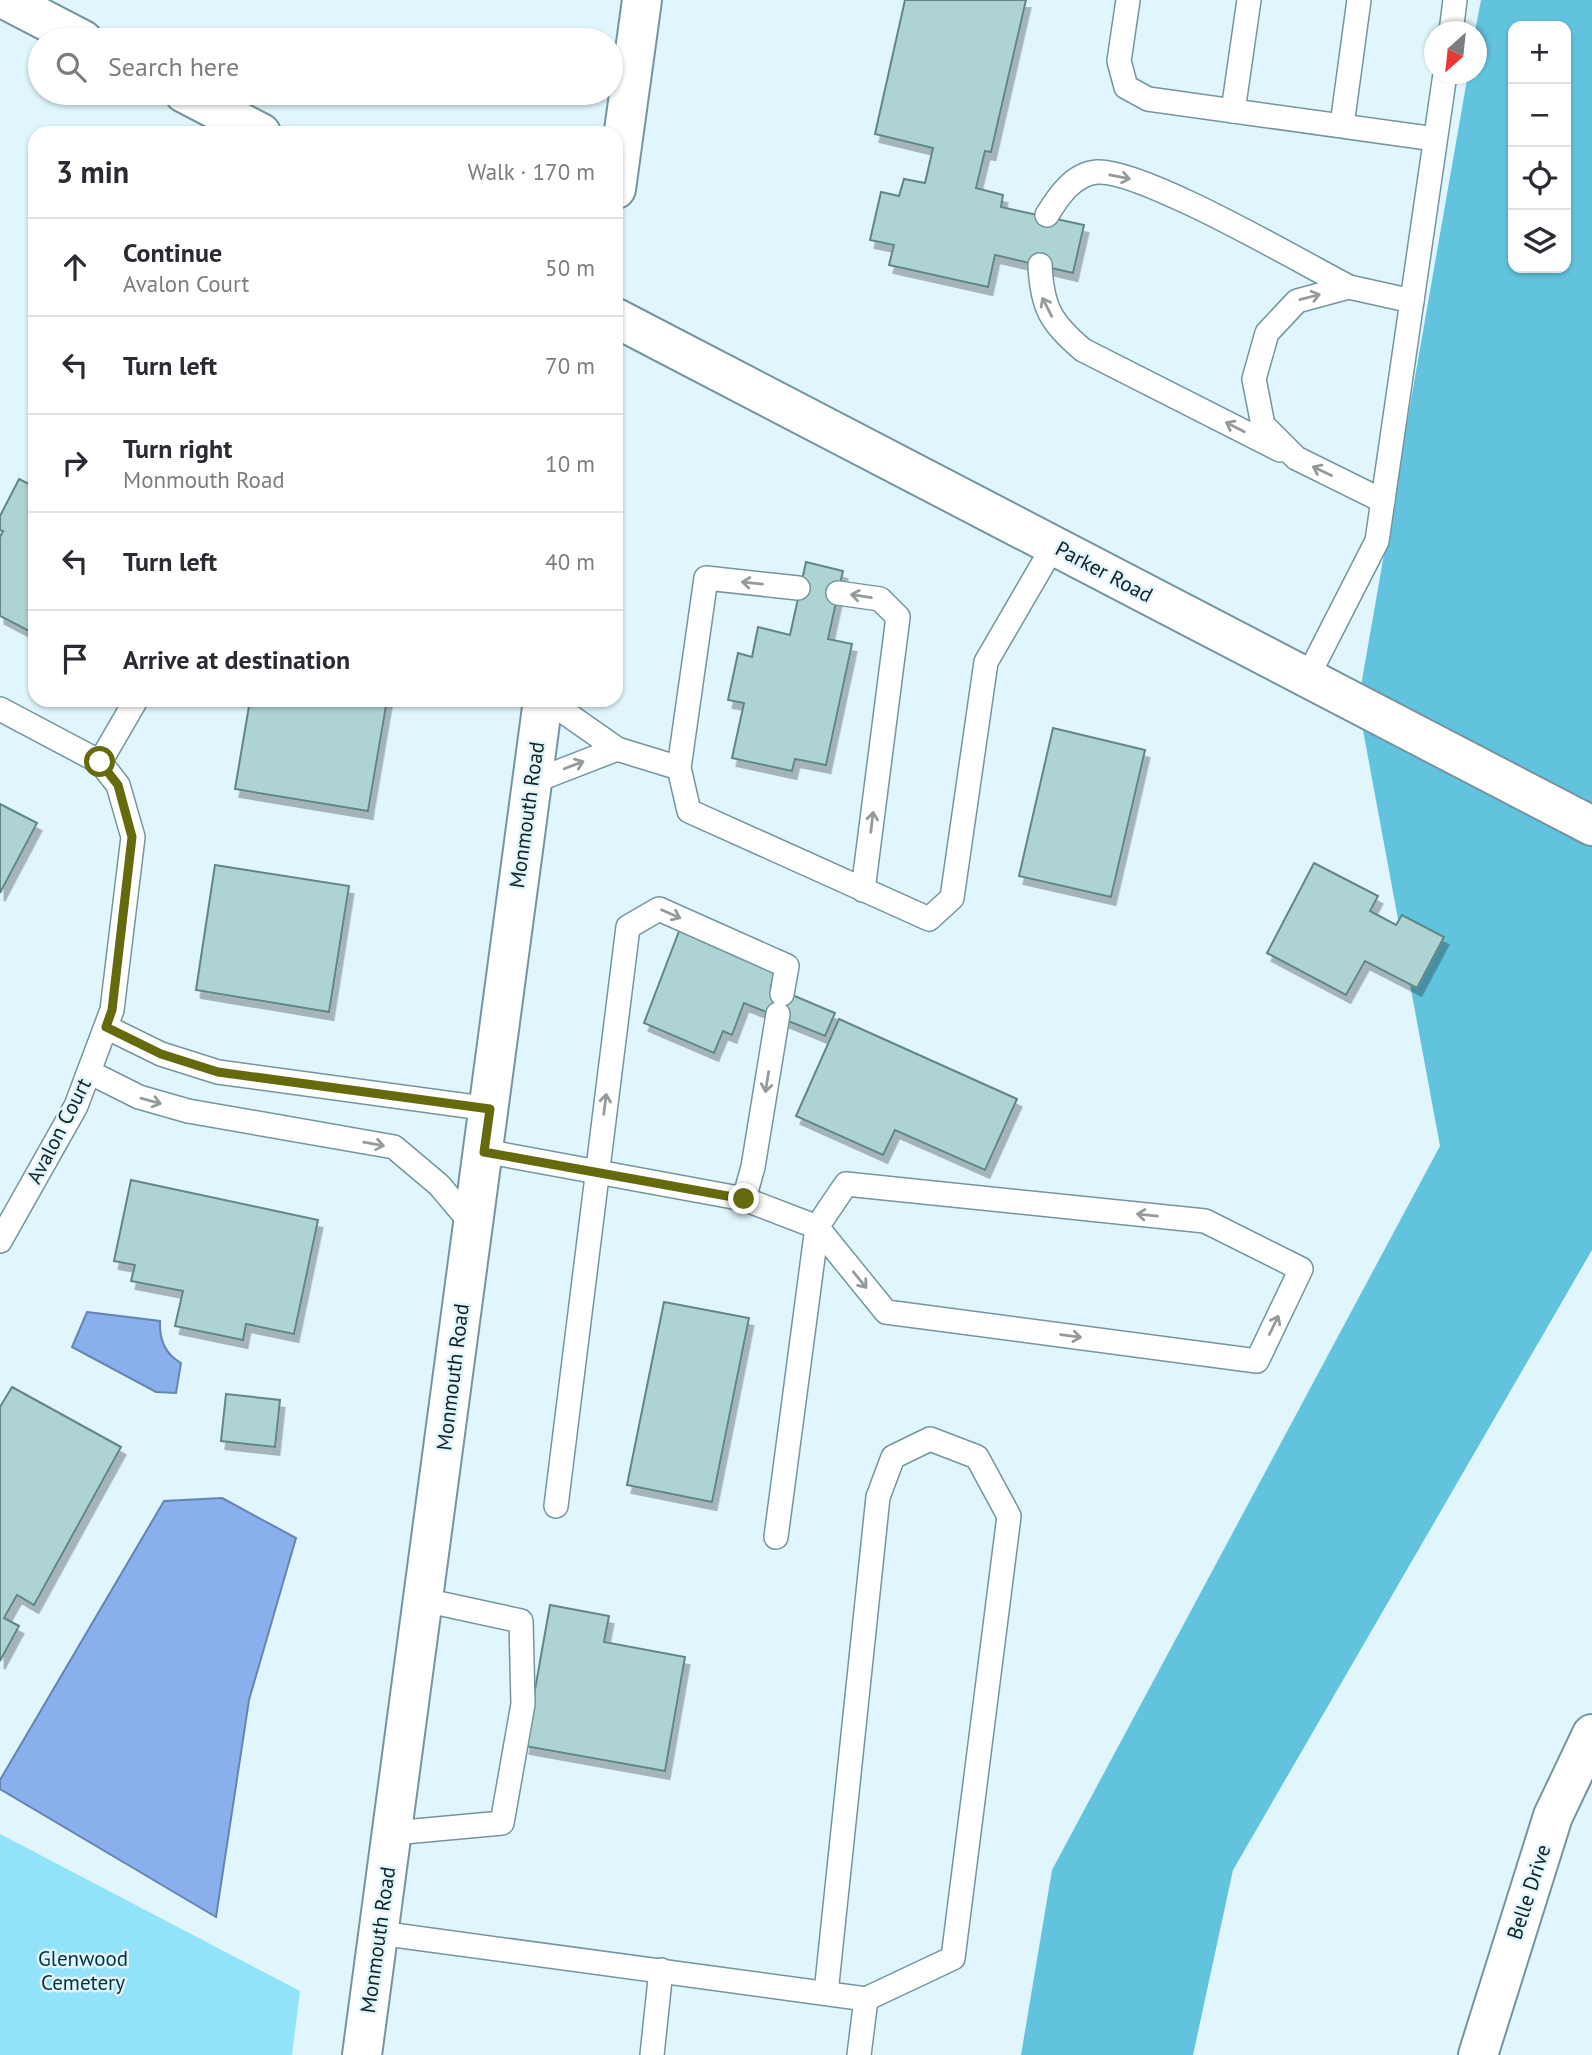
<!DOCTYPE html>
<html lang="en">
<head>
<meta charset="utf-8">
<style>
  :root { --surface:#fff; --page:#f2f2f3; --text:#2b2b33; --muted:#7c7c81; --line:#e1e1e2 }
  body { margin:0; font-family:"PT Sans",sans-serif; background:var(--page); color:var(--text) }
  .controls { position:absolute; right:21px; top:21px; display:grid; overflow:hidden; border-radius:14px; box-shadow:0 2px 5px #0004 }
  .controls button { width:63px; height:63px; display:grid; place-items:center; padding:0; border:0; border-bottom:2px solid var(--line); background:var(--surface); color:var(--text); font:35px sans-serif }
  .compass { position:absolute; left:1424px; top:21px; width:63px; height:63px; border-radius:50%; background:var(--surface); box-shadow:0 2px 5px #0004; rotate:207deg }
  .stop { position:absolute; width:21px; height:21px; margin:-16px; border:5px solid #656b0d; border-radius:50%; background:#fff }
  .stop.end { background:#656b0d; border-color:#fff; box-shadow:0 2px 7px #0008 }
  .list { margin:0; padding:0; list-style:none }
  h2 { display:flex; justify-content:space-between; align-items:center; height:91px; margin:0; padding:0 28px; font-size:30px }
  h2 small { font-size:23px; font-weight:400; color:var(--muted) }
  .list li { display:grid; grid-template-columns:46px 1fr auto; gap:21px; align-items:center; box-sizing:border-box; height:98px; padding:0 28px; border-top:2px solid var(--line) }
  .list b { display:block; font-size:26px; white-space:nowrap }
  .list p { margin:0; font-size:23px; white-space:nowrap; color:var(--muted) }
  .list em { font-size:23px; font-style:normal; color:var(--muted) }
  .icon { flex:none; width:38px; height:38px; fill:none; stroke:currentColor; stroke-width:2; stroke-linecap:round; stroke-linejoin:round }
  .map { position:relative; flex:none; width:1592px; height:2055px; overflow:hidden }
  .search { position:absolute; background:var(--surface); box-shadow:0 2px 5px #0004; left:28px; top:28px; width:595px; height:77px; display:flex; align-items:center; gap:18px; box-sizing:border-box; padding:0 24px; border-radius:38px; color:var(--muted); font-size:26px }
  .panel { position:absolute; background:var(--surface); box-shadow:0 2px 5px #0004; left:28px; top:126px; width:595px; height:581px; border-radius:21px }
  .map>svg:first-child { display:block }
  .green { fill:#92e2f9 }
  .forest { fill:#62c3de; fill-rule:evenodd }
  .water { fill:#8aafed; stroke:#6684b1; stroke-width:2 }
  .building { fill:#add3d3; stroke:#628686; stroke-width:2; filter:url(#shadow) }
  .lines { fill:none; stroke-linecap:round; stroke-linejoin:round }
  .lane-casing { stroke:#74959f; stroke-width:26 }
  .street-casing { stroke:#74959f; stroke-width:42 }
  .secondary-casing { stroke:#74959f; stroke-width:42 }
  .lane { stroke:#fff; stroke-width:23 }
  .street { stroke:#fff; stroke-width:38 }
  .secondary { stroke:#fff; stroke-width:38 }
  .oneway { stroke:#959b9c }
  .route { stroke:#656b0d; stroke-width:9 }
  .labels { text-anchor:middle; stroke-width:5; stroke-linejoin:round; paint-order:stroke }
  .street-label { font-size:21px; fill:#132024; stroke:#e0f5fc }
  .park-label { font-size:21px; fill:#03323e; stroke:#e0f5fc }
</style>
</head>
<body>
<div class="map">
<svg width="1592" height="2055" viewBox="0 0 1592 2055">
  <defs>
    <filter id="shadow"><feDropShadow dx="4.5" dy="8" stdDeviation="0" flood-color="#0004"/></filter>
  </defs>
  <rect width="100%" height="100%" fill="#e0f5fc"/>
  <path class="green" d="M0 1834 300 1991 292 2055H0Z"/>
  <path class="forest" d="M1481 0H1592V1250L1233 1870 1193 2055H1021L1052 1870 1440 1146 1358 703 1468 74H1476L1475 31ZM1513 26H1566V268H1513Z"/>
  <g class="water">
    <path d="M87 1312 160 1321C159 1340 165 1354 181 1363L176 1393 156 1392 72 1347Z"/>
    <path d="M222 1498 296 1538 249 1700 216 1917 0 1789V1780L164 1501Z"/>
  </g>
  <g class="building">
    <path d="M905 0H1026L991 152 985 151 976 188 1003 195 1001 207 1084 225 1073 273 995 255 988 287 889 265 894 245 870 240 881 192 899 196 904 179 925 183 933 148 875 134Z"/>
    <path d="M19 479 35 487V634L0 616V537L3 531 0 530V516Z"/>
    <path d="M806 562 843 571 828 639 852 644 826 765 795 759 792 771 732 758 744 703 728 700 738 653 752 657 758 627 790 635Z"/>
    <path d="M250 700H387L368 811 235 789Z"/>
    <path d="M1053 728 1145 750 1111 897 1019 876Z"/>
    <path d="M0 804 37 823 0 893Z"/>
    <path d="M1314 863 1378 896 1370 911 1396 925 1402 915 1444 937 1417 988 1365 961 1346 995 1267 953Z"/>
    <path d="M215 865 349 886 329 1012 196 990Z"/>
    <path d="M681 926 779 966 771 986 835 1013 825 1036 744 1003 732 1035 723 1031 714 1053 644 1023Z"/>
    <path d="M839 1019 1017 1099 985 1170 895 1130 883 1155 796 1116Z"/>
    <path d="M131 1180 318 1220 294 1334 246 1324 243 1340 175 1326 183 1291 131 1281 135 1265 114 1261Z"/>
    <path d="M664 1302 749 1318 712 1502 627 1485Z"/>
    <path d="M12 1387 121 1447 34 1605 17 1595 4 1618 19 1626 0 1661V1407Z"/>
    <path d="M226 1394 280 1400 275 1447 221 1441Z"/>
    <path d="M550 1605 609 1616 604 1642 685 1657 665 1771 525 1746Z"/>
  </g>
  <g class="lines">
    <g class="lane-casing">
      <g id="lane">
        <path d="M1128 0 1119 61 1126 87 1148 99 1435 139"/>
        <path d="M1451 32 1455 0"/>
        <path d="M1233 111 1249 0"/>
        <path d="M1342 125 1359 0"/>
        <path d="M1047 215C1058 197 1073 174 1097 172 1142 169 1301 262 1349 287"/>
        <path d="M1040 265C1042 308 1051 323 1083 350L1280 450"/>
        <path d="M1383 501 1296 458 1263 425 1254 379 1267 333 1297 301 1349 287 1412 301"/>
        <path d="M838 593 880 599 898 617 863 890"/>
        <path d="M1307 678 1377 541 1445 74"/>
        <path d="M547 700 617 749 679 768 689 811 929 919 952 898 986 662 1054 545"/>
        <path d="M0 709 100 762 118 785 133 837 112 1010 76 1106 0 1241"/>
        <path d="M100 762 136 700"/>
        <path d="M679 768 706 578 798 588"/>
        <path d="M532 782 617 749"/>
        <path d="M106 1027 161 1054 218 1072 490 1109"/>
        <path d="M89 1072 139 1097 188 1111 394 1147 439 1185 473 1225"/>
        <path d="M484 1151 744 1199 817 1227 886 1312 1257 1361 1301 1269 1205 1221 846 1184 817 1227 776 1537"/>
        <path d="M744 1199 753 1167 778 1014"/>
        <path d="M556 1506 628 927 659 909 787 966 782 994"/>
        <path d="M393 1833 502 1823 523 1704 521 1621 424 1600"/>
        <path d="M379 1933 866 1999 859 2055"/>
        <path d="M826 1993 878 1497 893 1457 930 1439 977 1457 1009 1516 953 1958 866 1999"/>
        <path d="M652 2055 661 1970"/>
      </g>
    </g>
    <g class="street-casing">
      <path id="street" d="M1478 2055 1553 1816 1592 1734"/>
    </g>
    <g class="secondary-casing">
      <g id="secondary">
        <path d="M6 0 83 40"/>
        <path d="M184 93 261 133"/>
        <path d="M616 189 642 0"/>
        <path d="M616 318 1592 826"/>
        <path d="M362 2055 543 700"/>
      </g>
    </g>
    <use href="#lane" class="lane"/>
    <use href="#street" class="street"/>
    <use href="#secondary" class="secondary"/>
  </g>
  <defs><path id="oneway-shaft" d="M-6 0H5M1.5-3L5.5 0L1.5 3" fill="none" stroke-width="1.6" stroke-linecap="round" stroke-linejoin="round" transform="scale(1.75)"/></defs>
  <g class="oneway">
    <use href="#oneway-shaft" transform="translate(1120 177) rotate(11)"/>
    <use href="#oneway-shaft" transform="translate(1310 297) rotate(-15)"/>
    <use href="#oneway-shaft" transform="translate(1047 307) rotate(-117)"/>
    <use href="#oneway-shaft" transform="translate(1235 427) rotate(-153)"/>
    <use href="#oneway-shaft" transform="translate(1322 471) rotate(-154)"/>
    <use href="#oneway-shaft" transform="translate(752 583) rotate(-174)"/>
    <use href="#oneway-shaft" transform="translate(861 596) rotate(-171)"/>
    <use href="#oneway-shaft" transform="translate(574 765) rotate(-21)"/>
    <use href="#oneway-shaft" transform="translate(872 822) rotate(-83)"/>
    <use href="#oneway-shaft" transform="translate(671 914) rotate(24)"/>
    <use href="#oneway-shaft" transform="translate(767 1082) rotate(99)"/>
    <use href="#oneway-shaft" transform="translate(151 1101) rotate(16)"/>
    <use href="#oneway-shaft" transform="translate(605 1104) rotate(-83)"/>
    <use href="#oneway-shaft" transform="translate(374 1144) rotate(10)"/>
    <use href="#oneway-shaft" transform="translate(1147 1215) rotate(-174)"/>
    <use href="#oneway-shaft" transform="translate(860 1280) rotate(51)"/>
    <use href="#oneway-shaft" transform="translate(1274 1325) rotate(-64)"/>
    <use href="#oneway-shaft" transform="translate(1071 1336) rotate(8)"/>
  </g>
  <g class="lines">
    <path class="route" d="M100 762 118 785 132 837 112 1010 106 1027 161 1054 218 1072 490 1109 484 1152 744 1199"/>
  </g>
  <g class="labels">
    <g class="street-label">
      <text transform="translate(1104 572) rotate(28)" y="7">Parker Road</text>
      <text transform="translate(527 815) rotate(-82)" y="7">Monmouth Road</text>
      <text transform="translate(59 1131) rotate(-63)" y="7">Avalon Court</text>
      <text transform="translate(453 1377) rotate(-83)" y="7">Monmouth Road</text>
      <text transform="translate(1529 1892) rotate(-72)" y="7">Belle Drive</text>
      <text transform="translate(378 1940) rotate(-82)" y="7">Monmouth Road</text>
    </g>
    <g class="park-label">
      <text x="83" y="1966">Glenwood<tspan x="83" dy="24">Cemetery</tspan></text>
    </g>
  </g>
</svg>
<div class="controls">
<button>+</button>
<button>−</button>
<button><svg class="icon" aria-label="locate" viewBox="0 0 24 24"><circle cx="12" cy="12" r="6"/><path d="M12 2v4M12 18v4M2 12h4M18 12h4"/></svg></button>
<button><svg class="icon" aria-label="layers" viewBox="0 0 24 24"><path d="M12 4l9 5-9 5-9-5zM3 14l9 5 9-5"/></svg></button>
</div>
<svg class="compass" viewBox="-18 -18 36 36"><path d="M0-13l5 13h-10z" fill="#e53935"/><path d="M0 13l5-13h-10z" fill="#7c7c81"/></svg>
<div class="stop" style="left:100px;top:762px"></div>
<div class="stop end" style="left:744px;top:1199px"></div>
<div class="search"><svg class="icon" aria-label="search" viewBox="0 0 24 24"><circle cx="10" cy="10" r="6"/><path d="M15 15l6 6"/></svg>Search here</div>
<section class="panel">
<h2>3 min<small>Walk · 170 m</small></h2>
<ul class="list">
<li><svg class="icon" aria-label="ahead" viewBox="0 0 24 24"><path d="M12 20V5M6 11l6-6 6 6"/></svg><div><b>Continue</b><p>Avalon Court</p></div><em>50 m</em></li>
<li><svg class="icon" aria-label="left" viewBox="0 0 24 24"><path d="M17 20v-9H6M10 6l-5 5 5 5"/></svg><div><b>Turn left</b></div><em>70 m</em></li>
<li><svg class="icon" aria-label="right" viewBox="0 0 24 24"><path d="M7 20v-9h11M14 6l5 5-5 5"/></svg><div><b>Turn right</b><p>Monmouth Road</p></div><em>10 m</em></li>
<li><svg class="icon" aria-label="left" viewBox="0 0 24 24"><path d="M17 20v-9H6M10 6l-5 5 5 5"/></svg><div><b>Turn left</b></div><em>40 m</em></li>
<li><svg class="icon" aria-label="arrive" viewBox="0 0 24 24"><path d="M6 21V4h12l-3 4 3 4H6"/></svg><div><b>Arrive at destination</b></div></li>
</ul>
</section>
</div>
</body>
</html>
